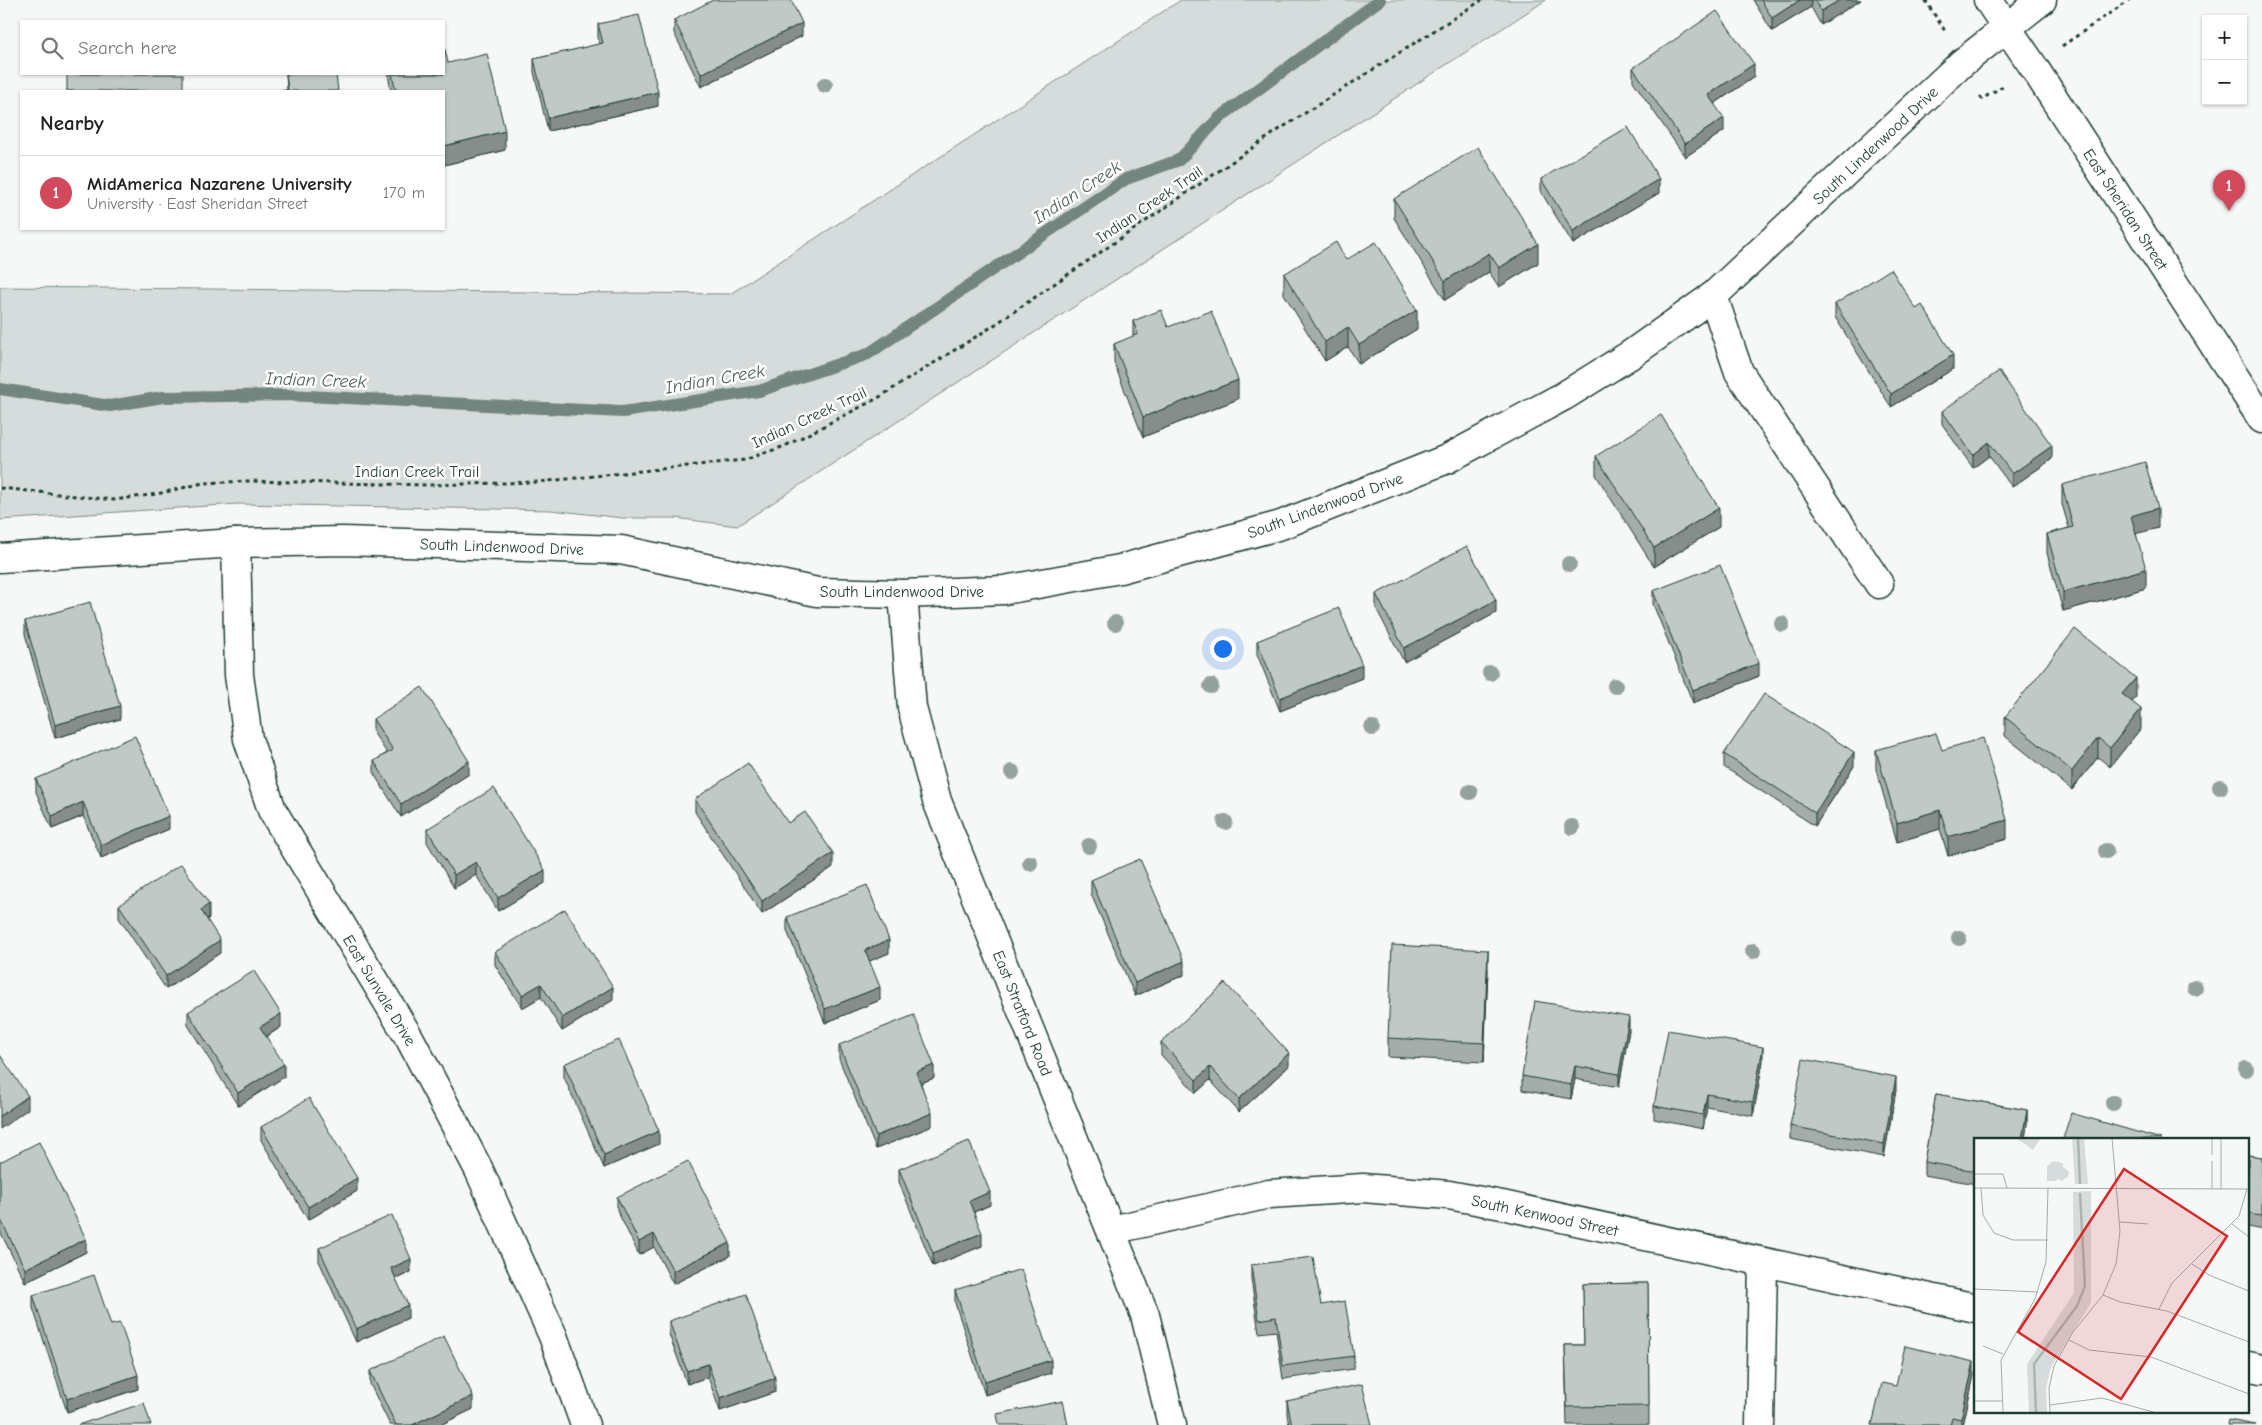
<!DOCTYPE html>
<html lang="en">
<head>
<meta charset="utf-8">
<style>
  :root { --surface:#fff; --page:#f6f6f6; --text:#222; --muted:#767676; --line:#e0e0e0; --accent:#d1495b }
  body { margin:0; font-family:"Comic Neue",sans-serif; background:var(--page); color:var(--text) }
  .controls { position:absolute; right:15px; top:15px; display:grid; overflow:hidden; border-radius:0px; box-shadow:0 1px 4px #0004 }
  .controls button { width:45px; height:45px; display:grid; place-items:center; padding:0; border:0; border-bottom:1px solid var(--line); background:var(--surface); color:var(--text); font:25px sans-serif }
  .you { position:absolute; left:1222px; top:648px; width:18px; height:18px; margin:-12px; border:4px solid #fff; border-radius:50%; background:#1a73e8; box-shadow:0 0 0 8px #1a73e833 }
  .badge { display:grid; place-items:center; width:32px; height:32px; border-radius:50%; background:var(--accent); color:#fff; font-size:16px; font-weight:700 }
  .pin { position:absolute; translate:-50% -41px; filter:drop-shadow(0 1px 2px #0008) }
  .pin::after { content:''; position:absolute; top:26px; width:18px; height:15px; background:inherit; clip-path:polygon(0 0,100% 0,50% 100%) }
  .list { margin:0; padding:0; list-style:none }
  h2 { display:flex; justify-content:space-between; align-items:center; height:65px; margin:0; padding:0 20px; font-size:21px }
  h2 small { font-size:16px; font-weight:400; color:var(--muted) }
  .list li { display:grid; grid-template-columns:32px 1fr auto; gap:15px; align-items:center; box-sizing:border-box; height:75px; padding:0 20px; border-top:1px solid var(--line) }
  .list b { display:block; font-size:19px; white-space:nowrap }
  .list p { margin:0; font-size:16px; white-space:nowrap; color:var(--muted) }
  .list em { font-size:16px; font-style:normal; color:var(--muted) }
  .icon { flex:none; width:28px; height:28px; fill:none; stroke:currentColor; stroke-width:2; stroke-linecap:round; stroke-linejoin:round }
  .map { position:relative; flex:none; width:2262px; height:1425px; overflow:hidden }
  .search { position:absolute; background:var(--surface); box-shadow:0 1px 4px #0004; left:20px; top:20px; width:425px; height:55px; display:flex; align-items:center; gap:12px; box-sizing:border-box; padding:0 18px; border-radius:0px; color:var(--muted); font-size:19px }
  .panel { position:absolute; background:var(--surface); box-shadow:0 1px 4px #0004; left:20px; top:90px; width:425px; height:140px; border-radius:0px }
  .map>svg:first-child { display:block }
  .green { fill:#d6dcdb; stroke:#7a8c88 }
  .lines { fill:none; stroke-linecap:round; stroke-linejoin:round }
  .stream { stroke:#72857f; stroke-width:12 }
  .minor-casing { stroke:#1f3d34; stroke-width:31 }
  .path { stroke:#1f3d34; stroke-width:3; stroke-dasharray:4 4; stroke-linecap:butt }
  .minor { stroke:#fff; stroke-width:28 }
  .tree { fill:#94a29e }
  .wall { fill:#a5adaa; stroke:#1f3d34 }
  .shaded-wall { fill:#868d8b; stroke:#1f3d34 }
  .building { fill:#c0c9c6; stroke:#1f3d34 }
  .labels { text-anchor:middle; stroke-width:5; stroke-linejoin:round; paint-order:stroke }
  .street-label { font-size:16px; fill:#1f3d34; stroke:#fff }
  .water-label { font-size:18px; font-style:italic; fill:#49615a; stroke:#fff }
  .inset-river { fill:none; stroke:#aab5b1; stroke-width:2.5 }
  .inset-road { fill:none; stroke:#a0ada9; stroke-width:1 }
  .view { fill:#d62828; fill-opacity:0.15; stroke:#d62828; stroke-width:2.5 }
  .inset-edge { fill:none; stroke:#1f3d34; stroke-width:2.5 }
</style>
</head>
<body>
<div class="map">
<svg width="2262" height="1425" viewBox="0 0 2262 1425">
  <rect width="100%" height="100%" fill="#f6f7f7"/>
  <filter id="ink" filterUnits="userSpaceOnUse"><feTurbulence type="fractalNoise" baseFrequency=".02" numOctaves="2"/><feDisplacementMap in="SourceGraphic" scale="10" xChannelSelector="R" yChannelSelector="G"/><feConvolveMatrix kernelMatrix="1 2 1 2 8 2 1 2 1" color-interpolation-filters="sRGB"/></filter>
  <g filter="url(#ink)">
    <path class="green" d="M1181 0H1546L737 526 675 518H623L551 510 237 504 0 520V287L730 294Z"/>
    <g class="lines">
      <path class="stream" d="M0 389 110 406 163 397 287 395 623 412 759 391 868 354 1126 179 1179 160 1219 118 1380 0"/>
      <g class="minor-casing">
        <g id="minor">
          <path d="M1988 0 2033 66 2262 419"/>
          <path d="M1713 296 1739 372 1879 584"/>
          <path d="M236 543 239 675 248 739 272 810 410 1039 479 1170 553 1336 585 1425"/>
          <path d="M0 558 236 543 343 541 621 550 817 592 903 594 1004 590 1120 569 1281 525 1447 459 1564 396 1630 355 1713 296 1962 63 2042 0"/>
          <path d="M903 594 912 708 937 801 1145 1315 1172 1425"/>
          <path d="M1112 1230 1269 1194 1363 1188 1449 1195 1502 1205 1976 1308"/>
          <path d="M2248 1366 2262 1369"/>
          <path d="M1760 1425 1763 1263"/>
        </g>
      </g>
      <g class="path">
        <path d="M1925 0 1945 31"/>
        <path d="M2062 46 2129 0"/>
        <path d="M1980 96 1982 99 2003 86"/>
        <path d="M0 488 114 500 157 494 203 483 248 481 429 485 539 482 744 460 785 446 878 398 993 326 1277 131 1482 0"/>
      </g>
      <use href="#minor" class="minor"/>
    </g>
    <g class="tree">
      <circle cx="825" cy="85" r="8"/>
      <circle cx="1569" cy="564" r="8"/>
      <circle cx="1115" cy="623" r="8"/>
      <circle cx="1782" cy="624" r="8"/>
      <circle cx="1490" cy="673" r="8"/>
      <circle cx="1211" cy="686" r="8"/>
      <circle cx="1615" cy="686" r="8"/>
      <circle cx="1372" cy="728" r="8"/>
      <circle cx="1012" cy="772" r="8"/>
      <circle cx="2220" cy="787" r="8"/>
      <circle cx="1470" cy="792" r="8"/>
      <circle cx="1225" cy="822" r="8"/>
      <circle cx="1572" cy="827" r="8"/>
      <circle cx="1089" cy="846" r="8"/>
      <circle cx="2106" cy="851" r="8"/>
      <circle cx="1030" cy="863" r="8"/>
      <circle cx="1959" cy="938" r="8"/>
      <circle cx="1753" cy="951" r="8"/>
      <circle cx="2195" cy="988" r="8"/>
      <circle cx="2246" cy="1069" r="8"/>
      <circle cx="2113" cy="1103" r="8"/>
    </g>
    <g class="wall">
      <path d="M1753 0H1861L1821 25 1811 7 1772 31Z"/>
      <path d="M674 20 802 36 701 87 674 33Z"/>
      <path d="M598 24 658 106 548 131 534 72V59L600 44 598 38Z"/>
      <path d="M448 63 505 150 444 165V91H391L388 74H444Z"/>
      <path d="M1633 68 1754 77 1714 104 1724 131 1685 157 1633 81Z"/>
      <path d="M286 74H336L287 90Z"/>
      <path d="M1541 179 1659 193 1573 244 1541 192Z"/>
      <path d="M1394 199 1538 263 1499 287 1489 272 1445 300 1394 218Z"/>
      <path d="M1346 260 1417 329 1359 364 1348 347 1325 361 1284 294V274Z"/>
      <path d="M1835 304 1953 369 1891 407 1835 317Z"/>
      <path d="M1133 321 1168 327 1238 399 1143 437 1114 363V344L1133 337Z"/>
      <path d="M1942 411 2052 459 2012 487 1989 456 1973 468 1942 424Z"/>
      <path d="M1596 456 1719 527 1654 567 1596 475Z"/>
      <path d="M2062 485 2158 528 2136 533 2146 588 2063 611 2047 553V534L2069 528 2062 504Z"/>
      <path d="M1653 591 1759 676 1693 703 1653 604Z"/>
      <path d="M1376 594 1496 613 1404 662 1376 608Z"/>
      <path d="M25 621 120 719 55 738 25 634Z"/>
      <path d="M1257 641 1362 678 1280 711 1257 654Z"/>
      <path d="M2136 697 2132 702 2141 728 2110 767 2098 757 2072 790 2005 736V717Z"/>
      <path d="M373 719 469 774 401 817 374 774V761L387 753 373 732Z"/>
      <path d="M1876 750H1942L2007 839 1948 856 1940 829 1897 842 1876 769Z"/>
      <path d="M1724 754 1854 766 1815 826 1724 767Z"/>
      <path d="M36 779 169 829 101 858 83 816 52 829 36 792Z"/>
      <path d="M695 799 788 823 833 867 762 914 695 812Z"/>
      <path d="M427 829 545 883 498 911 476 875 454 888 427 842Z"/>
      <path d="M1091 880 1184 975 1135 996 1091 894Z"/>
      <path d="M119 905 209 918 207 919 220 953 166 989 119 918Z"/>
      <path d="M787 917 889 953 869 961 880 1000 825 1023 787 931Z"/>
      <path d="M495 952 613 1000 562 1031 541 997 522 1008 495 965Z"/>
      <path d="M1488 969 1484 1062 1388 1057V1038Z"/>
      <path d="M188 1012 281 1027 266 1037 284 1077 238 1106 188 1025Z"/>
      <path d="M1629 1030 1619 1087 1575 1079 1571 1099 1522 1090V1076Z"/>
      <path d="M1161 1042 1289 1066 1239 1112 1210 1080 1196 1093 1161 1055Z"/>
      <path d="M839 1045 934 1078 921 1083 932 1126 876 1149 839 1059Z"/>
      <path d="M1763 1061 1753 1116 1707 1107 1703 1129 1654 1119V1106Z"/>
      <path d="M564 1064 659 1144 604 1168 564 1077Z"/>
      <path d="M1896 1090 1884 1157 1790 1139V1126Z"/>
      <path d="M1936 1094 2027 1110V1123L2025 1139H1976V1184L1924 1175V1162Z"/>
      <path d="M261 1127 357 1191 308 1220 261 1140Z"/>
      <path d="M2248 1155 2262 1157V1230L2248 1227Z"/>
      <path d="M0 1162 86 1252 25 1282 0 1231Z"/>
      <path d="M899 1169 990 1205 974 1212 982 1246 933 1266 899 1182Z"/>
      <path d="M617 1197 730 1256 673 1284 654 1247 639 1255 617 1210Z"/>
      <path d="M319 1248 411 1272 396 1279 408 1318 356 1342 319 1261Z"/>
      <path d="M1251 1265 1321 1305 1354 1356V1369L1283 1379 1276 1331 1259 1333 1251 1279Z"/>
      <path d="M1648 1283 1649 1425H1567L1565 1345H1584L1583 1284Z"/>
      <path d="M955 1290 1051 1373 985 1395 955 1303Z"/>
      <path d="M33 1295 111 1325 138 1389 67 1412 33 1308Z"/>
      <path d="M669 1321 775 1392 720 1411 708 1377 687 1384 669 1334Z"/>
      <path d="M370 1371 473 1409 440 1425H390L370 1384Z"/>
      <path d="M1974 1375 1963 1425H1872L1896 1386Z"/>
      <path d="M1287 1401 1372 1425H1289L1287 1414Z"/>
    </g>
    <g class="shaded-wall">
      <path d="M1800 0H1811V7L1772 31V18Z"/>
      <path d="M1840 0H1861L1821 25V11Z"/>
      <path d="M802 23V36L701 87V74Z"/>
      <path d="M1754 64V77L1708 108V95Z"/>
      <path d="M658 92V106L548 131V118Z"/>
      <path d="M1724 118V131L1685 157V144Z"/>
      <path d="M505 131V150L444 165V146Z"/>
      <path d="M1659 179V193L1573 244V231Z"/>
      <path d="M1538 244V263L1499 287V268Z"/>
      <path d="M1489 253V272L1445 300V281Z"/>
      <path d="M1417 310V329L1359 364V345Z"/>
      <path d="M1348 327V347L1325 361V342Z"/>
      <path d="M1953 355V369L1891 407V394Z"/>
      <path d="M1238 380V399L1143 437V417Z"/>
      <path d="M1989 442V456L1973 468V455Z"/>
      <path d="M2052 446V459L2012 487V474Z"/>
      <path d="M1719 508V527L1654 567V548Z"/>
      <path d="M2158 508V528L2131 535V516Z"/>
      <path d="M2146 569V588L2063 611V592Z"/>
      <path d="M1496 600V613L1404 662V648Z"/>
      <path d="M1759 663V676L1693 703V690Z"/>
      <path d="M1362 665V678L1280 711V698Z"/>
      <path d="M2136 678V697L2122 714V694Z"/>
      <path d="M120 706V719L55 738V725Z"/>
      <path d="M2141 709V728L2110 767V748Z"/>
      <path d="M2098 738V757L2072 790V771Z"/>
      <path d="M1854 752V766L1815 826V813Z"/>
      <path d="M469 761V774L401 817V804Z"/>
      <path d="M83 802V816L52 829V816Z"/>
      <path d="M1940 810V829L1897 842V823Z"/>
      <path d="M169 816V829L101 858V845Z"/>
      <path d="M2007 820V839L1948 856V837Z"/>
      <path d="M833 853V867L762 914V901Z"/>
      <path d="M476 862V875L454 888V875Z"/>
      <path d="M545 870V883L498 911V898Z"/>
      <path d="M209 904V918L201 923V910Z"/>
      <path d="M220 940V953L166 989V976Z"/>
      <path d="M889 940V953L865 963V950Z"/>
      <path d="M1488 950V969L1484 1062V1043Z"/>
      <path d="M1184 961V975L1135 996V983Z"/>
      <path d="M541 984V997L522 1008V995Z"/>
      <path d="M613 987V1000L562 1031V1018Z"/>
      <path d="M880 987V1000L825 1023V1009Z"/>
      <path d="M281 1014V1027L260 1040V1027Z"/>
      <path d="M1629 1017V1030L1619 1087V1074Z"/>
      <path d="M1763 1047V1061L1753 1116V1102Z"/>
      <path d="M1289 1053V1066L1239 1112V1099Z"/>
      <path d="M284 1064V1077L238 1106V1093Z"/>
      <path d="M934 1065V1078L916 1085V1072Z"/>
      <path d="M1575 1066V1079L1571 1099V1085Z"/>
      <path d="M1210 1067V1080L1196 1093V1080Z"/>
      <path d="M1896 1077V1090L1884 1157V1144Z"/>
      <path d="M1707 1094V1107L1703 1129V1115Z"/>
      <path d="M28 1096V1109L0 1129V1116Z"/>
      <path d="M2027 1110V1123L2025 1139H2022Z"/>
      <path d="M932 1113V1126L876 1149V1136Z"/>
      <path d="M659 1131V1144L604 1168V1155Z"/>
      <path d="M357 1178V1191L308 1220V1207Z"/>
      <path d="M990 1192V1205L969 1214V1201Z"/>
      <path d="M982 1233V1246L933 1266V1253Z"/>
      <path d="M654 1234V1247L639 1255V1242Z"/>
      <path d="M86 1239V1252L25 1282V1269Z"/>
      <path d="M730 1243V1256L673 1284V1271Z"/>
      <path d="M411 1259V1272L391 1281V1268Z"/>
      <path d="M408 1305V1318L356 1342V1329Z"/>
      <path d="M1051 1360V1373L985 1395V1381Z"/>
      <path d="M1974 1362V1375L1963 1425H1961V1419Z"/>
      <path d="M708 1364V1377L687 1384V1371Z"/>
      <path d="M138 1375V1389L67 1412V1399Z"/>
      <path d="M775 1378V1392L720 1411V1398Z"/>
      <path d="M473 1396V1409L440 1425H412Z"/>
    </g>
    <g class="building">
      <path d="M713 0H791L802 23 701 74 674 20Z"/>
      <path d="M1761 0H1800L1772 18Z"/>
      <path d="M1814 0H1840L1821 11Z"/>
      <path d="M1717 11 1754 64 1708 95 1724 118 1685 144 1633 68Z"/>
      <path d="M639 15 658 92 548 118 534 59 603 43 598 24Z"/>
      <path d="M444 45 448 63 487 54 505 131 444 146V91H396L392 74H444Z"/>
      <rect x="67" y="74" width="116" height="17"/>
      <path d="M286 74H336L338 91H274L288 90Z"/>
      <path d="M1628 127 1659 179 1573 231 1541 179Z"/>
      <path d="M1478 147 1538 244 1499 268 1489 253 1445 281 1394 199Z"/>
      <path d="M1336 242 1346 260 1376 242 1417 310 1359 345 1348 327 1325 342 1284 274Z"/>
      <path d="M1891 269 1916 309 1922 305 1953 355 1891 394 1835 304Z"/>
      <path d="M1161 310 1168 327 1211 311 1238 380 1143 417 1114 344 1138 334 1133 321Z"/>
      <path d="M1999 371 2052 446 2012 474 1989 442 1973 455 1942 411Z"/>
      <path d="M1661 415 1719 508 1654 548 1596 456Z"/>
      <path d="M2145 462 2158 508 2131 516 2146 569 2063 592 2047 534 2073 527 2062 485Z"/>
      <path d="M1467 546 1496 600 1404 648 1376 594Z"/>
      <path d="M1720 565 1759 663 1693 690 1653 591Z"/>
      <path d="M90 602 120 706 55 725 25 621Z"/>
      <path d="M1339 608 1362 665 1280 698 1257 641Z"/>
      <path d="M2075 629 2136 678 2122 694 2141 709 2110 748 2098 738 2072 771 2005 717Z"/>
      <path d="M422 687 469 761 401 804 374 761 393 750 373 719Z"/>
      <path d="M1764 694 1854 752 1815 813 1724 754Z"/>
      <path d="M1936 733 1942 750 1983 738 2007 820 1948 837 1940 810 1897 823 1876 750Z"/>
      <path d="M135 736 169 816 101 845 83 802 52 816 36 779Z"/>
      <path d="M748 763 788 823 805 812 833 853 762 901 695 799Z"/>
      <path d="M494 788 545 870 498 898 476 862 454 875 427 829Z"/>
      <path d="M1140 859 1184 961 1135 983 1091 880Z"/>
      <path d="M181 864 209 904 201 910 220 940 166 976 119 905Z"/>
      <path d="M867 885 889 940 865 950 880 987 825 1009 787 917Z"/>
      <path d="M565 909 613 987 562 1018 541 984 522 995 495 952Z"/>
      <path d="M1392 945 1488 950 1484 1043 1388 1038Z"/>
      <path d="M254 971 281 1014 260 1027 284 1064 238 1093 188 1012Z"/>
      <path d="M1225 983 1289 1053 1239 1099 1210 1067 1196 1080 1161 1042Z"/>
      <path d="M1535 1001 1629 1017 1619 1074 1575 1066 1571 1085 1522 1076Z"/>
      <path d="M914 1015 934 1065 916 1072 932 1113 876 1136 839 1045Z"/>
      <path d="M1668 1030 1763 1047 1753 1102 1707 1094 1703 1115 1654 1106Z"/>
      <path d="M619 1040 659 1131 604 1155 564 1064Z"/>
      <path d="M0 1055 28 1096 0 1116Z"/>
      <path d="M1803 1059 1896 1077 1884 1144 1790 1126Z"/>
      <path d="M1936 1094 2027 1110 2022 1139H1976V1171L1924 1162Z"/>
      <path d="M309 1098 357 1178 308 1207 261 1127Z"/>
      <path d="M2071 1113 2161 1139H2063Z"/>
      <path d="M969 1141 990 1192 969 1201 982 1233 933 1253 899 1169Z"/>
      <path d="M39 1142 86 1239 25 1269 0 1218V1162Z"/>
      <path d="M2248 1155 2262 1157V1216L2248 1214Z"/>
      <path d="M688 1161 730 1243 673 1271 654 1234 639 1242 617 1197Z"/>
      <path d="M392 1215 411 1259 391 1268 408 1305 356 1329 319 1248Z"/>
      <path d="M1313 1257 1321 1305 1345 1301 1354 1356 1283 1366 1276 1317 1259 1320 1251 1265Z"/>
      <path d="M1021 1269 1051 1360 985 1381 955 1290Z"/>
      <path d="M94 1275 111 1325 120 1323 138 1375 67 1399 33 1295Z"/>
      <path d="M1648 1283 1649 1406 1567 1407 1565 1345H1584L1583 1284Z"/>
      <path d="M746 1294 775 1378 720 1398 708 1364 687 1371 669 1321Z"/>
      <path d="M444 1336 473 1396 412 1425H396L370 1371Z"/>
      <path d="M1905 1346 1974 1362 1961 1419 1952 1417 1950 1425H1872L1882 1383 1896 1386Z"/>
      <path d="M1362 1384 1372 1425H1292L1287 1401Z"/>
      <path d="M1063 1401 1068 1425H999L997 1414Z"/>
      <path d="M144 1403 151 1425H78Z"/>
      <path d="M2228 1420 2256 1425H2227Z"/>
    </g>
  </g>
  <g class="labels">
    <g class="street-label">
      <text transform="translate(1875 145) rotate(-43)" y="6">South Lindenwood Drive</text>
      <text transform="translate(1149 204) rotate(-34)" y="6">Indian Creek Trail</text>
      <text transform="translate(2126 209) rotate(57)" y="6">East Sheridan Street</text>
      <text transform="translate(809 417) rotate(-25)" y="6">Indian Creek Trail</text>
      <text x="417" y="477">Indian Creek Trail</text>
      <text transform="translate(1325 505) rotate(-20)" y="6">South Lindenwood Drive</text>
      <text transform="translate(502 546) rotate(2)" y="6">South Lindenwood Drive</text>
      <text x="902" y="597">South Lindenwood Drive</text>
      <text transform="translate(380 990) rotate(59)" y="6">East Sunvale Drive</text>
      <text transform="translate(1023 1013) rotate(68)" y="6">East Stratford Road</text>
      <text transform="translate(1545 1215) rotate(12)" y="6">South Kenwood Street</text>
    </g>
    <g class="water-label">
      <text transform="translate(1077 192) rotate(-33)" y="6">Indian Creek</text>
      <text transform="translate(715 379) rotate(-10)" y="6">Indian Creek</text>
      <text transform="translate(316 380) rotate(2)" y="6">Indian Creek</text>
    </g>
  </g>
  <g transform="translate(1974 1138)">
    <rect width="275" height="275" fill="#f6f7f7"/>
    <path d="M42 0H67L59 12ZM98 0H110L114 46H101ZM79 23 89 25V29L95 34 94 39 87 43 84 40 82 43H73V28ZM117 53V165L77 229 72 250 73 275H55L53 226 100 155 99 54Z" fill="#d6dcdb"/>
    <path class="inset-river" d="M104 0 106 46M62 275 60 226 103 168 111 148 106 55"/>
    <path class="inset-road" d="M247 0V51M238 17V0M0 36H29L33 50M0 50 275 51M7 50 9 77 20 95 39 102H74M238 51V23M146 84 174 86M258 86 275 99M218 126 237 138 275 153M0 151 64 154M129 157 146 164 193 173 275 204M185 171 198 145 265 78 273 51M95 202 115 212 177 219 275 256M9 208 29 216M0 263H28M76 267 128 260 183 275M29 275 27 222 61 161 72 124 74 50M76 275 75 250 80 228 99 194 129 157 142 126 146 93 138 0"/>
    <path class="view" d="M150 31 253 98 147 261 44 194Z"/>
    <rect width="275" height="275" class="inset-edge"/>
  </g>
</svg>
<div class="controls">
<button>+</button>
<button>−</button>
</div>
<div class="you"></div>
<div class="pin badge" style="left:2229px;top:211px">1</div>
<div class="search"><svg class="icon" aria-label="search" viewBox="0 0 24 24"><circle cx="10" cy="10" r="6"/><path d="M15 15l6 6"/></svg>Search here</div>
<section class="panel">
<h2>Nearby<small></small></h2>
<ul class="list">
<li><span class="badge">1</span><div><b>MidAmerica Nazarene University</b><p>University · East Sheridan Street</p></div><em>170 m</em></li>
</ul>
</section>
</div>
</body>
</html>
